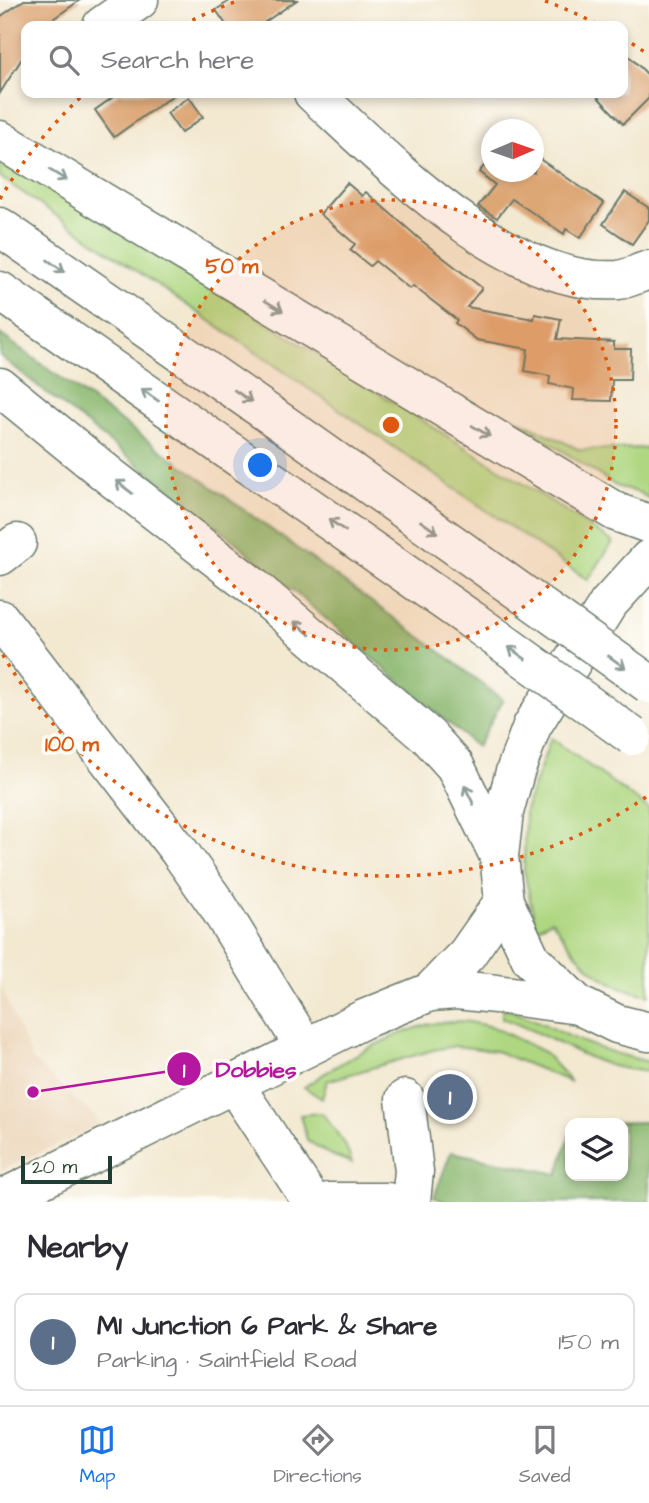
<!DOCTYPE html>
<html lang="en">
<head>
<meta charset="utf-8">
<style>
  :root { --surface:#fff; --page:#f7f7f7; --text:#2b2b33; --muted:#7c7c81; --line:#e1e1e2; --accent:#1a73e8 }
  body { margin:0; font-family:"Architects Daughter",sans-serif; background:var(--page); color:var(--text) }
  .controls { position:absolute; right:21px; bottom:21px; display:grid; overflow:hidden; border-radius:14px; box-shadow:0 4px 10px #0003 }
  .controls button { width:63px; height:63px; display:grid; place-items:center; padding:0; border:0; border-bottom:2px solid var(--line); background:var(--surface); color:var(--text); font:35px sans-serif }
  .compass { position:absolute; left:481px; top:119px; width:63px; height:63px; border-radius:50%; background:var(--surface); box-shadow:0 4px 10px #0003; rotate:88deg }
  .scale { position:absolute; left:21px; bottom:18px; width:91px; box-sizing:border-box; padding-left:7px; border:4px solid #1f3d34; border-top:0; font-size:19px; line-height:24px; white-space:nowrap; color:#1f3d34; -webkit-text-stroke:5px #fdfcf7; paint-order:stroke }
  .you { position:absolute; left:261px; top:466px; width:24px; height:24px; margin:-18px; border:5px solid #fff; border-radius:50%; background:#1a73e8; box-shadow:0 0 0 10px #1a73e833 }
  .badge { display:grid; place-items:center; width:46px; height:46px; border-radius:50%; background:var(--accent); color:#fff; font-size:23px; font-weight:700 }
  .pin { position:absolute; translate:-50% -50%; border:4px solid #fff; box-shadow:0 2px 7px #0006 }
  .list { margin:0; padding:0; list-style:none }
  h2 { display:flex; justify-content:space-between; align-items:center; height:91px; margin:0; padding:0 28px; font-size:30px }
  h2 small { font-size:23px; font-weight:400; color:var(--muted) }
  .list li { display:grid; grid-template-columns:46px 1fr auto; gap:21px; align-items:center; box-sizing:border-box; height:98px; margin:0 14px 14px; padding:0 14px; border:2px solid var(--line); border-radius:14px }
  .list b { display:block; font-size:26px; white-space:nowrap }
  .list p { margin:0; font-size:23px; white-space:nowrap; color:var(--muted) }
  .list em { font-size:23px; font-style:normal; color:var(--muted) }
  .icon { flex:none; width:38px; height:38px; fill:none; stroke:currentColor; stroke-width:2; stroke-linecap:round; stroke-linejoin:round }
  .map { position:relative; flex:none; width:649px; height:1202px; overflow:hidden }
  .search { position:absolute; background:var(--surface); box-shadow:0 4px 10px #0003; left:21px; right:21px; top:21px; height:77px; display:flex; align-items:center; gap:18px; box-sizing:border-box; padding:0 24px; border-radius:14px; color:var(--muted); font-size:26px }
  .sheet { height:203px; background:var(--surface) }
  nav { display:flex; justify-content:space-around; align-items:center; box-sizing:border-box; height:98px; border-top:2px solid var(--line); background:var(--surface); font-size:19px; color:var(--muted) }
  nav a { display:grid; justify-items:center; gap:4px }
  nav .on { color:var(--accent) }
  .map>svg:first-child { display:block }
  .built { fill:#edd7bb }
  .green { fill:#afd781; stroke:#678a5a; stroke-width:2 }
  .forest { fill:#8bb86f; stroke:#557a52; stroke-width:2 }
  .building { fill:#dda675 }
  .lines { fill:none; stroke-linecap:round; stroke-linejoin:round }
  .minor-casing { stroke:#69796b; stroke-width:41 }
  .major-casing { stroke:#69796b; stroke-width:41 }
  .highway-casing { stroke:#69796b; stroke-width:41 }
  .minor { stroke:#fff; stroke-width:38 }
  .major { stroke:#fff; stroke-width:38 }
  .highway { stroke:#fff; stroke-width:38 }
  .highway-bridge-casing { stroke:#69796b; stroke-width:41; stroke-linecap:butt }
  .highway-bridge { stroke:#fff; stroke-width:38 }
  .oneway { stroke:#8f9e9a }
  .ring { fill:none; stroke:#de580e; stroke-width:3.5; stroke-dasharray:3.5 7 }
  .centre { fill:#de580e; stroke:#fdfcf7; stroke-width:3.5 }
  .ring-label { font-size:21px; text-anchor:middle; font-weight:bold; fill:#de580e; stroke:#fdfcf7; stroke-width:7; stroke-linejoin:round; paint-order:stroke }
  .leader { fill:none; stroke:#b5179e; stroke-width:2.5 }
  .callout-dot { fill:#b5179e; stroke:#fdfcf7; stroke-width:2.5 }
  .mark-label { font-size:21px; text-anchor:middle; font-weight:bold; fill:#fff }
  .callout-label { font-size:23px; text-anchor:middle; font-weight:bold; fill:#b5179e; stroke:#fdfcf7; stroke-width:7; stroke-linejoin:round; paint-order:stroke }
</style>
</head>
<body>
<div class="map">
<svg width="649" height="1202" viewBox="0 0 649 1202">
  <rect width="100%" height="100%" fill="#fdfcf7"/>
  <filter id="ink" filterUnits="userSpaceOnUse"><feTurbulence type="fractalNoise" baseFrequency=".0143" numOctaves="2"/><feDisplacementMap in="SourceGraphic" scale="14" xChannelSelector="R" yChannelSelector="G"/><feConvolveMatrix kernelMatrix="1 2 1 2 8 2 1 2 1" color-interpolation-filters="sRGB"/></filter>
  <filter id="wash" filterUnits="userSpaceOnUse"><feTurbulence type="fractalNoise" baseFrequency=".00686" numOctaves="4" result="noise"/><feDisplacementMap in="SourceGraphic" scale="28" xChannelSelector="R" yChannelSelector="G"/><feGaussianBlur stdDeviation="1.57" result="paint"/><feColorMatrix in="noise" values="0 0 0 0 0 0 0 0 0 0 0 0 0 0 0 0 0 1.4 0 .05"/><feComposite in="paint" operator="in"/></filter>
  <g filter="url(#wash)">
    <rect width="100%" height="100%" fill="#f3e8d0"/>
    <path class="built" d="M0 985 32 1059 102 1124 0 1171Z"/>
    <g class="green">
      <path d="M0 155 546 498 613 542 588 580 0 177Z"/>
      <path d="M508 415 580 450 649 448V499L640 493 616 486Z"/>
      <path d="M551 738 649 809V995C599 986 578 960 552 920L536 928 524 870 525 810Z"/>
      <path d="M502 1008C525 1014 543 1024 564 1034 592 1047 619 1055 649 1062V1072C635 1070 620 1069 606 1064 570 1051 538 1031 502 1018Z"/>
      <path d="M464 1021 493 1027 544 1052 571 1082 496 1051 455 1046 433 1050 327 1081 322 1099 304 1087C339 1063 385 1037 426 1025 437 1022 451 1022 464 1021Z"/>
      <path d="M322 1113 345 1144 352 1163 329 1154 307 1140 300 1115Z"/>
    </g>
    <g class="forest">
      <path d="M0 334 437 649 503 700 477 747 220 529 0 356Z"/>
      <path d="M649 1122V1202H446L434 1197 451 1152 558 1174 570 1134V1176H623V1123H574Z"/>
    </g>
    <g id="blocks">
      <g class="building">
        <path d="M24 0H80L43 26H26V52L0 93V17Z"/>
        <path d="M231 0H297L259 26H227L216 10Z"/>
        <path d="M623 50 649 76V98L623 124 594 93H623Z"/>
        <path d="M119 93H176L114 137 95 110Z"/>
        <path d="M189 97 203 117 181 133 167 113Z"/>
        <path d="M534 147 541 153V160L604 203 580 238 566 229 564 234 512 199 497 218 478 206 495 185 479 172 492 156V172H534Z"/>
        <path d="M347 183 362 196 366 192 422 241 482 288 467 307 534 319 535 314 561 319 557 339 614 342V349H631L630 380H612L611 401 573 400 574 389 549 384 550 376 525 371 528 349 477 340 455 323 457 320 413 286 410 289 375 261 370 266 350 250 355 244 320 214Z"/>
        <path d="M625 192 649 208V220L632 244 603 224Z"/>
      </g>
    </g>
  </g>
  <g filter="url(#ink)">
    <use href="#blocks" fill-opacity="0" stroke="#69796b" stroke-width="2"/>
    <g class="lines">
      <g class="minor-casing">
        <g id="minor">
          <path d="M102 26 139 0"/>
          <path d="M313 93C387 161 509 288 618 280 628 279 639 273 649 270"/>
          <path d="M0 556 17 543"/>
          <path d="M0 619 179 851 218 906 305 1048"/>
          <path d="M236 1083 245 1101 312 1202"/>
          <path d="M405 1099 414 1171 411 1202"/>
          <path d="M329 1202H387"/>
        </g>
      </g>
      <g class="major-casing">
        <g id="major">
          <path d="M649 559 608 604 532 726 515 772 504 812 499 856 504 901 531 959 578 1005 617 1024 649 1032"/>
          <path d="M430 992 467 954 504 901"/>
          <path d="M0 1200 364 1019 430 992 457 990 496 994 578 1005"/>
        </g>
      </g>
      <g class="highway-casing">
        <g id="highway">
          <path d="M0 140 616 512 649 524"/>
          <path d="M0 227 295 432 502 579"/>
          <path d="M0 291 473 621"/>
          <path d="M0 387 111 477 251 585 428 736 455 766 499 856"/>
        </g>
      </g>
      <use href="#minor" class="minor"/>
      <use href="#major" class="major"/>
      <use href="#highway" class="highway"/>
      <g class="highway-bridge-casing">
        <g id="highway-bridge">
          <path d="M502 579 649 684"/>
          <path d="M473 621 632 736"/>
        </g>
      </g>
      <use href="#highway-bridge" class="highway-bridge"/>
    </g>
    <defs><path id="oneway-shaft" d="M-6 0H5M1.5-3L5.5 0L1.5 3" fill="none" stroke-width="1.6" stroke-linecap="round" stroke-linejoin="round" transform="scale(1.75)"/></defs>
    <g class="oneway">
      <use href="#oneway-shaft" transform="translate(58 175) rotate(31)"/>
      <use href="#oneway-shaft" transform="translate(56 266) rotate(35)"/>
      <use href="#oneway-shaft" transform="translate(274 306) rotate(31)"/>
      <use href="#oneway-shaft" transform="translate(150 395) rotate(-145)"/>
      <use href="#oneway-shaft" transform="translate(243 396) rotate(34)"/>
      <use href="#oneway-shaft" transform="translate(481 431) rotate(31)"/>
      <use href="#oneway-shaft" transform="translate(124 487) rotate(-142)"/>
      <use href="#oneway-shaft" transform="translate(337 525) rotate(-145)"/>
      <use href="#oneway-shaft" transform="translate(429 527) rotate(35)"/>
      <use href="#oneway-shaft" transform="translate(302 628) rotate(-140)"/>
      <use href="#oneway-shaft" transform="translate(517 653) rotate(-144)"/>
      <use href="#oneway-shaft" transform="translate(617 662) rotate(36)"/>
      <use href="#oneway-shaft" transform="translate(469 795) rotate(-116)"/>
    </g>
  </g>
  <circle cx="391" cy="425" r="225" fill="#de580e" fill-opacity=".12"/>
  <g class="ring">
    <circle cx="391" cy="425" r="225"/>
    <path d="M646 797A451 451 0 0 1 0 650M0 199A451 451 0 0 1 83 95M183 25A451 451 0 0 1 237 1M545 1A451 451 0 0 1 599 25M623 38A451 451 0 0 1 646 53"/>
  </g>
  <circle cx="391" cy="425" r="10" class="centre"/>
  <g class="ring-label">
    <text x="232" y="273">50 m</text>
    <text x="72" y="751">100 m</text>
  </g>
  <path class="leader" d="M33 1092L184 1069"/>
  <g class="callout-dot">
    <circle cx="33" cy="1092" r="7"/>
    <circle cx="184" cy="1069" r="18"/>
  </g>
  <g class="mark-label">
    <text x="184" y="1077">1</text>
  </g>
  <g class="callout-label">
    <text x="256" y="1077">Dobbies</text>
  </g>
</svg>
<div class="controls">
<button><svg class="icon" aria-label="layers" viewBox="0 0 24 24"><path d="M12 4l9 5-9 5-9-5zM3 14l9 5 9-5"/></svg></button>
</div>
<svg class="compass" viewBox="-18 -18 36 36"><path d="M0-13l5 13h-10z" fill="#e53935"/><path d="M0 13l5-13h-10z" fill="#7c7c81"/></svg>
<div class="scale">20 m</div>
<div class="you"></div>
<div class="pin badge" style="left:450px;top:1097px;background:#5c6f8a">1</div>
<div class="search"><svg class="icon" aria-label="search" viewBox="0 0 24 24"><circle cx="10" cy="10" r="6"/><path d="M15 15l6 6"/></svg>Search here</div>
</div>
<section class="sheet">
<h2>Nearby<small></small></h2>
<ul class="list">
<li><span class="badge" style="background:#5c6f8a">1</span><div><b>M1 Junction 6 Park &amp; Share</b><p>Parking · Saintfield Road</p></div><em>150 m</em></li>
</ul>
</section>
<nav>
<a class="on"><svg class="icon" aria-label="map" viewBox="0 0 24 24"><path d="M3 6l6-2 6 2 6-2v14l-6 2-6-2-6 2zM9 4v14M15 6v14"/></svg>Map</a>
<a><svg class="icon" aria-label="directions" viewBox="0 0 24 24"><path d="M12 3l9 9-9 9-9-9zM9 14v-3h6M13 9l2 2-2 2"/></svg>Directions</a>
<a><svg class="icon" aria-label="saved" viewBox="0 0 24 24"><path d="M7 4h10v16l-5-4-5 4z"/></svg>Saved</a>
</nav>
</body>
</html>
